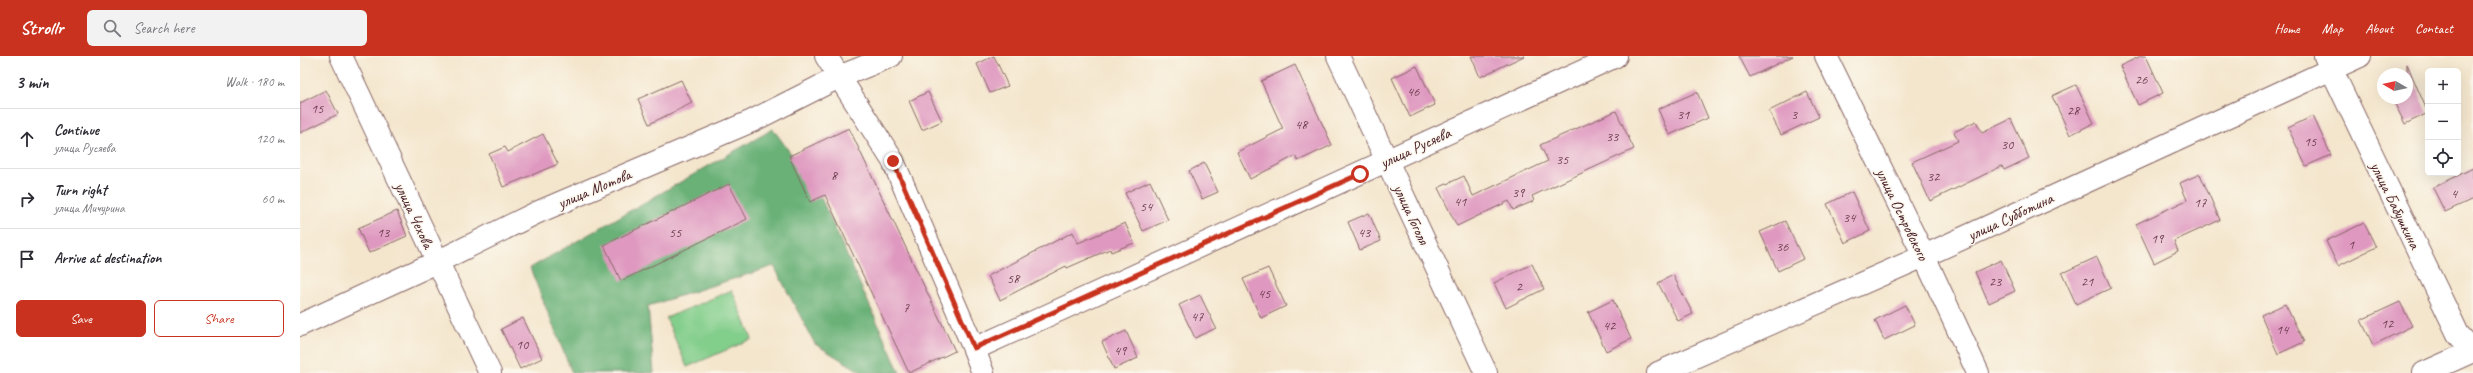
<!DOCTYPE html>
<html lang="en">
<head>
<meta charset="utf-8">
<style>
  :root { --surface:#fff; --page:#f2f2f3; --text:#2b2b33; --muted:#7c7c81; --line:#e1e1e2; --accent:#c8321e }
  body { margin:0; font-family:Caveat,sans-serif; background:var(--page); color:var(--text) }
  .controls { position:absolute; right:12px; top:12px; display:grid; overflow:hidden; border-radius:6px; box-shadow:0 4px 16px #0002 }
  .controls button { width:36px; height:36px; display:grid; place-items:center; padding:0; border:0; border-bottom:1px solid var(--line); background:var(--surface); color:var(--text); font:20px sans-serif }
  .compass { position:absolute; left:2077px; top:12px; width:36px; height:36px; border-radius:50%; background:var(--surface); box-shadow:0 4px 16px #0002; rotate:279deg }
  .stop { position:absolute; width:12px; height:12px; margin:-9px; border:3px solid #c8321e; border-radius:50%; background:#fff }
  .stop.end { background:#c8321e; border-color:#fff; box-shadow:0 1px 4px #0008 }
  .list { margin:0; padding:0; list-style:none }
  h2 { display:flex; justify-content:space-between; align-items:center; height:52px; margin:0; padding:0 16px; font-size:17px }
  h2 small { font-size:13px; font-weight:400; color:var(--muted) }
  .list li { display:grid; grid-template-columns:26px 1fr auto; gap:12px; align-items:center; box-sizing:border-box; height:60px; padding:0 16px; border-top:1px solid var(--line) }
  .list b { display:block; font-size:15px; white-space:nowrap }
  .list p { margin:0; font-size:13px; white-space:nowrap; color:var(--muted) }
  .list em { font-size:13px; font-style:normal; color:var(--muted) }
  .actions { display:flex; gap:8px; padding:12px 16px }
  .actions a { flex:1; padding:9px 0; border:1px solid var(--accent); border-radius:6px; text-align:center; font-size:14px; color:var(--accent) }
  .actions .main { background:var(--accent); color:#fff }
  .icon { flex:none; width:22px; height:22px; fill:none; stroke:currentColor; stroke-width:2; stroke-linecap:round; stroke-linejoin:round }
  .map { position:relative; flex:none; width:2173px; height:317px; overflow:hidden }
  header { display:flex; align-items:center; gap:24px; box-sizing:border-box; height:56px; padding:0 20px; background:var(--accent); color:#fff }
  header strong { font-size:19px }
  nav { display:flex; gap:22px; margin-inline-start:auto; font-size:14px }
  .search { width:280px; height:36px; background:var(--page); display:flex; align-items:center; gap:10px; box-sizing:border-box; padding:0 14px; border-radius:6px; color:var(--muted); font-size:15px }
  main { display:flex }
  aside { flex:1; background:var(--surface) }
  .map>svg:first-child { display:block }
  .green { fill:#82ce8b; stroke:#66765b }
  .forest { fill:#69b177; stroke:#5a6851 }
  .building { fill:#df99c0 }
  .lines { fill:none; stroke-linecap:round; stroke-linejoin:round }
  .minor-casing { stroke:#866564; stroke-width:24 }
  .minor { stroke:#fff; stroke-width:22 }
  .route { stroke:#c8321e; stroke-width:5 }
  .labels { text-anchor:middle; stroke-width:3; stroke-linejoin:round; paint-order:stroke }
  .number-label { font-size:14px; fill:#6f3e50 }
  .street-label { font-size:16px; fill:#4a1f2b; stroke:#fbf7ec }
</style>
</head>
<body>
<header>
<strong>Strollr</strong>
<div class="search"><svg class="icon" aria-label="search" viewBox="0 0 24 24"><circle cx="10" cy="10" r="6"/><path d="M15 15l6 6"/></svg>Search here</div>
<nav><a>Home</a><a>Map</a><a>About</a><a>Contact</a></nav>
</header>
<main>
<aside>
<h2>3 min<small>Walk · 180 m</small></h2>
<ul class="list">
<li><svg class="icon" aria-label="ahead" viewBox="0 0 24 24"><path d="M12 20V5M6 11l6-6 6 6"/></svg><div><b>Continue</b><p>улица Русяева</p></div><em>120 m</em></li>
<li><svg class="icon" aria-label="right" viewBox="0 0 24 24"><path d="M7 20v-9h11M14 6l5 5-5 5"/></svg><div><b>Turn right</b><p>улица Мичурина</p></div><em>60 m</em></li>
<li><svg class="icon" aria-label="arrive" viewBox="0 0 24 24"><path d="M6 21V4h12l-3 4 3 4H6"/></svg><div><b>Arrive at destination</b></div></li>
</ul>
<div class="actions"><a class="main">Save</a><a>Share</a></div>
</aside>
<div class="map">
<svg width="2173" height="317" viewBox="0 0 2173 317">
  <rect width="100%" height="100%" fill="#fbf7ec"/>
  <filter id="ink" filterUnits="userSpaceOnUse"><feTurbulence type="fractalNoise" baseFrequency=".025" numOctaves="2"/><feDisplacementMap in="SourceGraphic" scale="8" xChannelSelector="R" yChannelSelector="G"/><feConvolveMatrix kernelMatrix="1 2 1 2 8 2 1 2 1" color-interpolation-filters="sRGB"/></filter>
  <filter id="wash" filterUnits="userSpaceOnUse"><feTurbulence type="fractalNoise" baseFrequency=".012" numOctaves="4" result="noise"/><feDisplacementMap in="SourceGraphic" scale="16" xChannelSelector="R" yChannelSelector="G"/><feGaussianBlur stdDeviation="0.9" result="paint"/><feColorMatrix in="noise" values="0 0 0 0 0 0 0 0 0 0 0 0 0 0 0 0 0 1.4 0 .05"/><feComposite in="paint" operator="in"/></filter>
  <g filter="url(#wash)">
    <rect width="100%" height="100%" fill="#f4e6cd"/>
    <path class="green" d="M432 234 452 283 387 311 366 262Z"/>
    <path class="forest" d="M473 73 518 135 600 317H563L515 288 474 210 348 250 354 317H272L230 212Z"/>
    <g id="blocks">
      <g class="building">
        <path d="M694 0 708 30 690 37 677 8Z"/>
        <path d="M1171 0H1224L1180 21Z"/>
        <path d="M1439 0H1493L1450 21Z"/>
        <path d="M1841 0H1846L1863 37 1838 49 1820 10Z"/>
        <path d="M2107 8 2128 57 2105 68 2092 42H2107Z"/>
        <path d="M995 9 1032 89 998 105 995 100 950 123 937 96 983 73 961 25Z"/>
        <path d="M1117 10 1135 49 1110 61 1092 22Z"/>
        <path d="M381 24 392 47 349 68 338 43Z"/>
        <path d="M1776 29 1794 67 1770 79 1752 40Z"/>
        <path d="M26 34 38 58 0 77V47Z"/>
        <path d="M628 36 642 65 622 74 609 45Z"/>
        <path d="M1397 36 1408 62 1369 79 1358 53Z"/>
        <path d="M1507 36 1519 61 1481 79 1469 55Z"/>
        <path d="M1316 55 1334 93 1232 140 1234 145 1213 154 1209 145 1157 170 1138 132 1164 120 1173 140 1248 105 1240 89Z"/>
        <path d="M2013 60 2031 99 2006 110 1988 72Z"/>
        <path d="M1711 63 1729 102 1704 114 1702 110 1630 145 1612 106 1658 85 1654 76 1676 65 1682 77Z"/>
        <path d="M549 72 655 295 609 317 525 139 510 146 489 100Z"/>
        <path d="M243 78 258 108 203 131 189 98 205 91 208 96Z"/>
        <path d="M904 107 918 136 902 143 889 115Z"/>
        <path d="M2173 112V143L2145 156 2133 132Z"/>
        <path d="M1900 118 1920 164 1874 185 1878 195 1854 207 1836 168 1887 144 1880 127Z"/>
        <path d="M850 125 868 164 843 175 825 137Z"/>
        <path d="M429 128 447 163 321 225 304 189Z"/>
        <path d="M1552 136 1570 175 1545 187 1527 148Z"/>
        <path d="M97 155 107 180 69 197 58 172Z"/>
        <path d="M1069 157 1081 185 1060 194 1048 166Z"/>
        <path d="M1485 165 1503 203 1478 215 1460 176Z"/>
        <path d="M825 167 834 187 811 196 810 193 767 212 766 210 700 244 688 220 773 176 778 187Z"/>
        <path d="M2064 167 2076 191 2038 210 2026 185Z"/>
        <path d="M1797 201 1811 232 1776 248 1762 217Z"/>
        <path d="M1701 204 1715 235 1689 247 1675 216Z"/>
        <path d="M1232 208 1244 233 1206 252 1194 227Z"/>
        <path d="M968 212 986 250 961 262 943 223Z"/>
        <path d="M1373 219 1393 258 1378 265 1358 227Z"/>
        <path d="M900 239 916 272 895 282 879 249Z"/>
        <path d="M1313 244 1331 283 1306 295 1288 256Z"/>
        <path d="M2100 246 2112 270 2073 289 2061 264Z"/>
        <path d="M1985 248 2004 286 1978 298 1961 259Z"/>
        <path d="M1605 249 1615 269 1584 284 1575 264Z"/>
        <path d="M223 262 242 302 220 313 201 273Z"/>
        <path d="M826 275 838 302 814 313 802 286Z"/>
      </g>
    </g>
  </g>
  <g filter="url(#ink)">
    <use href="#blocks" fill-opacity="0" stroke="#866564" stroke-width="1"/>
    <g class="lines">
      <g class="minor-casing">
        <g id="minor">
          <path d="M41 0 190 317"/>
          <path d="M526 0 593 105 674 293 683 317"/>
          <path d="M1038 0 1186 317"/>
          <path d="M1526 0 1624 200 1678 317"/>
          <path d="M2025 0 2158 278 2173 295"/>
          <path d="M0 269 137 206 236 157 452 65 539 21 591 0"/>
          <path d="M674 293 1316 0"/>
          <path d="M1358 317 1624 200 2060 0"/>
          <path d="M2124 317 2173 295"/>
        </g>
      </g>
      <use href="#minor" class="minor"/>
    </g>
  </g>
  <g class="lines" filter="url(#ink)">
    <path class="route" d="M593 105 674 292 1060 118"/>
  </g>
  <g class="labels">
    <g class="number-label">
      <text x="1841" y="28">26</text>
      <text x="1113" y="40">46</text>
      <text x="17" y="57">15</text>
      <text x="1773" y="59">28</text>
      <text x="1383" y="63">31</text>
      <text x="1494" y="63">3</text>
      <text x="1001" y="73">48</text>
      <text x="1312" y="85">33</text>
      <text x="2010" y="90">15</text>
      <text x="1707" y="93">30</text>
      <text x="1262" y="108">35</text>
      <text x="534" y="124">8</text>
      <text x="1633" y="125">32</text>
      <text x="1218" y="141">39</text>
      <text x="2154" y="142">4</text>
      <text x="1160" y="150">41</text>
      <text x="1900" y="151">17</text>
      <text x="846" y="155">54</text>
      <text x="1549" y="166">34</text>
      <text x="83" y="181">13</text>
      <text x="375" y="181">55</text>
      <text x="1064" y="181">43</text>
      <text x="1857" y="187">19</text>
      <text x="2051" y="193">1</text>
      <text x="1482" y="195">36</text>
      <text x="713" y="227">58</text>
      <text x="1695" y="230">23</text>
      <text x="1787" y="230">21</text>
      <text x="1219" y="235">2</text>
      <text x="964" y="242">45</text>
      <text x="606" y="256">7</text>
      <text x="897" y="265">47</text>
      <text x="2087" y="272">12</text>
      <text x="1309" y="274">42</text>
      <text x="1982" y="278">14</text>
      <text x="222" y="293">10</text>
      <text x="820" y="299">49</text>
    </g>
    <g class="street-label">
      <text transform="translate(1115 91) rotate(-25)" y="6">улица Русяева</text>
      <text transform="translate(294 132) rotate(-23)" y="6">улица Мотова</text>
      <text transform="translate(2096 149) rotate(64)" y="6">улица Бабушкина</text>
      <text transform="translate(1112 158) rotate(65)" y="6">улица Гоголя</text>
      <text transform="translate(1603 158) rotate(64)" y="6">улица Островского</text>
      <text transform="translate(115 159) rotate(65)" y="6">улица Чехова</text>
      <text transform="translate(1710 160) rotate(-25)" y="6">улица Субботина</text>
    </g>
  </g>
</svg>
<div class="controls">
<button>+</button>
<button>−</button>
<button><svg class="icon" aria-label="locate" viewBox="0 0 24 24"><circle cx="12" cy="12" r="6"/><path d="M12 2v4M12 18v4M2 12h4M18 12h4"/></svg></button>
</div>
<svg class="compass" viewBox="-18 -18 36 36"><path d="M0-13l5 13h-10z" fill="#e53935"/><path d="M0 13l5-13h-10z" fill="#7c7c81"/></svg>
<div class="stop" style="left:1060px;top:118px"></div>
<div class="stop end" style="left:593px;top:105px"></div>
</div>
</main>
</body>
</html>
